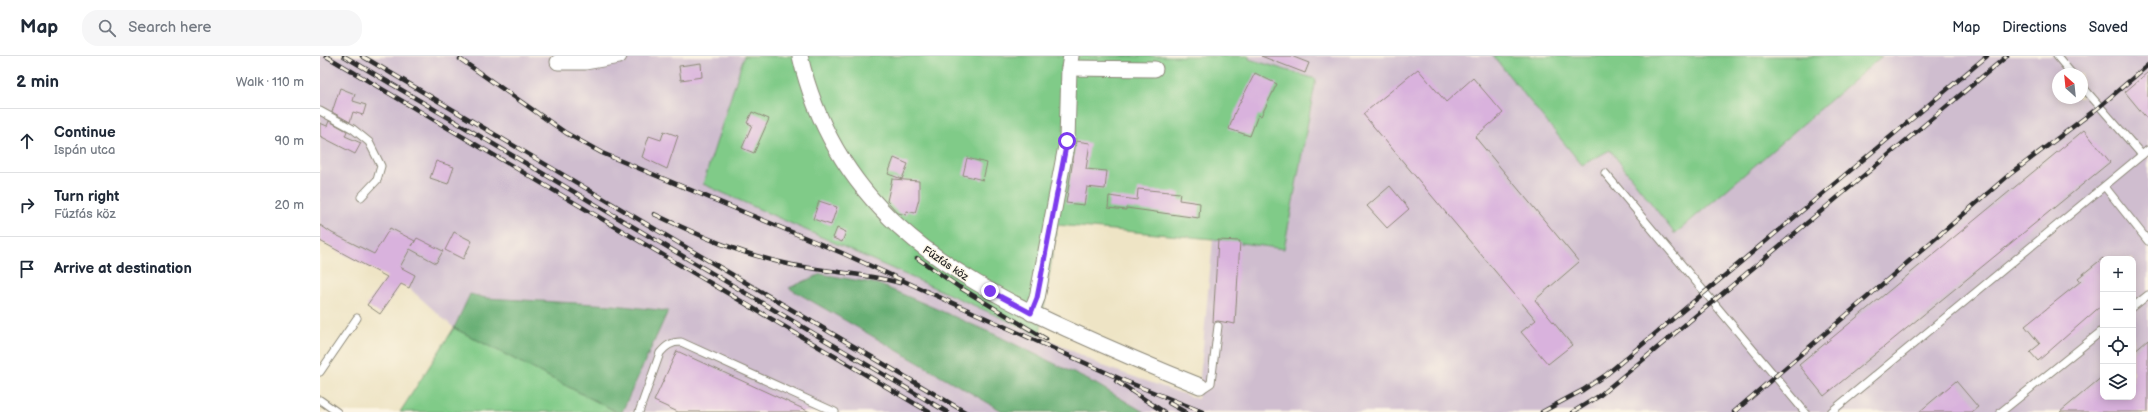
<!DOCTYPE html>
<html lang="en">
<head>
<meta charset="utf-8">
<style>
  :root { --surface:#fff; --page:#f6f6f7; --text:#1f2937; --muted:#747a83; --line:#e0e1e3 }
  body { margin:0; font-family:"Balsamiq Sans",sans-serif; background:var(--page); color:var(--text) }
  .controls { position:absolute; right:12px; bottom:12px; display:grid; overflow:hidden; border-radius:8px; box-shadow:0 2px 10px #0003 }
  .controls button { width:36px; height:36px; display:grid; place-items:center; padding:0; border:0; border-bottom:1px solid var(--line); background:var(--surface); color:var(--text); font:20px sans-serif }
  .compass { position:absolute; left:1732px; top:12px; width:36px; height:36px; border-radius:50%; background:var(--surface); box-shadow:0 2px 10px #0003; rotate:333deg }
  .stop { position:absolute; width:12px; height:12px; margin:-9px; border:3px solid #7c3aed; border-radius:50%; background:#fff }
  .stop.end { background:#7c3aed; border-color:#fff; box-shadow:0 1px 4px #0008 }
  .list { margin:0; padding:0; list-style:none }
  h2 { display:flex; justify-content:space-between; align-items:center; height:52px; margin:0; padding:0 16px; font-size:17px }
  h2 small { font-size:13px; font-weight:400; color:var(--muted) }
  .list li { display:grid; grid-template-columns:26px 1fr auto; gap:12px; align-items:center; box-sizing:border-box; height:64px; padding:0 16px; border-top:1px solid var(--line) }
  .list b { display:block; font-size:15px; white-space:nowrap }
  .list p { margin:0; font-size:13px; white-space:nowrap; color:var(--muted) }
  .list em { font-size:13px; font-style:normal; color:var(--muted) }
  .icon { flex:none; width:22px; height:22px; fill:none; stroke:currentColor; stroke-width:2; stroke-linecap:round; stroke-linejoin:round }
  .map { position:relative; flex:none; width:1828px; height:356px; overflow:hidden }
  header { display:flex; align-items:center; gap:24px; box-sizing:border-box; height:56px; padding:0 20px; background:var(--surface); border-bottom:1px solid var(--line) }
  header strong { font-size:19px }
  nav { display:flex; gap:22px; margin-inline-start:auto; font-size:14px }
  .search { width:280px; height:36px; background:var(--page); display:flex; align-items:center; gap:10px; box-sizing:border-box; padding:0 14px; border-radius:16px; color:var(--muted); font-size:15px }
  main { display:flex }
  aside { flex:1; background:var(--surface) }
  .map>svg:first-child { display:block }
  .industrial { fill:#cfbdcf; fill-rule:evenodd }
  .green { fill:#80cb88; stroke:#567b5a }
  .forest { fill:#68af74; stroke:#4a6d50 }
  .building { fill:#d9b2dd }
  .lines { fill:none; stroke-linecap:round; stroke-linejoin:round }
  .lane-casing { stroke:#8c8878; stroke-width:9 }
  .street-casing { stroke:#8c8878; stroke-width:17 }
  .lane { stroke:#fff; stroke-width:7 }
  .street { stroke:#fff; stroke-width:15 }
  .rail-casing { stroke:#2b2b2b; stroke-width:4.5 }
  .rail { stroke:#fcf5e5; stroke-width:3; stroke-dasharray:9; stroke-linecap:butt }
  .route { stroke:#7c3aed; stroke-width:5 }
  .labels { text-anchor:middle; stroke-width:3; stroke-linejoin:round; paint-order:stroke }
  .street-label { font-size:11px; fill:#2b2b2b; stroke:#fcf5e5 }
</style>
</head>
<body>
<header>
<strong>Map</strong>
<div class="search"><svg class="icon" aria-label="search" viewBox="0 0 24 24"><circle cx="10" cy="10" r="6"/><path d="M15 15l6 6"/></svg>Search here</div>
<nav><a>Map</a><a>Directions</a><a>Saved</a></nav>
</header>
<main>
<aside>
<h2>2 min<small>Walk · 110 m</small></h2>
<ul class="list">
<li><svg class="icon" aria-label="ahead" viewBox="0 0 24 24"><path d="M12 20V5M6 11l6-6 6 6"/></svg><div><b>Continue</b><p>Ispán utca</p></div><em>90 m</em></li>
<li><svg class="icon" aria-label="right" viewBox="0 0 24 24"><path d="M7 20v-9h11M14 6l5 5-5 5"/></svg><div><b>Turn right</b><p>Fűzfás köz</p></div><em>20 m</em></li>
<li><svg class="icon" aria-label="arrive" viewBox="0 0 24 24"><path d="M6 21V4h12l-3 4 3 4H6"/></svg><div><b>Arrive at destination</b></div></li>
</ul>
</aside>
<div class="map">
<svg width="1828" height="356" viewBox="0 0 1828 356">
  <rect width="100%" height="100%" fill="#fcf5e5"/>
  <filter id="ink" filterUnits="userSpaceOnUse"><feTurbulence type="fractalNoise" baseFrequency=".025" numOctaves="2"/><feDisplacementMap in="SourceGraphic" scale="8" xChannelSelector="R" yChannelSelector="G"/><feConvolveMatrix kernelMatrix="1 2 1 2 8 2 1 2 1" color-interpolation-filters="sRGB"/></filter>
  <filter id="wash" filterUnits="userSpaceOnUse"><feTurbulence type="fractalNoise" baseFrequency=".012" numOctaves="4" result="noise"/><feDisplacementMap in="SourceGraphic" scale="16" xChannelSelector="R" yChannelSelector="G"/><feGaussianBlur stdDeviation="0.9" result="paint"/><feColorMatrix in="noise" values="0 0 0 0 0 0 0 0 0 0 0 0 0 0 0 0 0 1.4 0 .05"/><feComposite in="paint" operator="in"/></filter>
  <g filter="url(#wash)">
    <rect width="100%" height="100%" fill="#eee4c5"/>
    <path class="industrial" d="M0 0H424L383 128 720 279 783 310 878 343 893 183 964 192 996 23 928 3 929 0H1173L1262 109 1290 93 1355 178 1562 0H1828V356H824L776 328 676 279 558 228 469 232 684 356H80L134 272 89 232 0 185ZM1738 18H1762V42H1738ZM1783 203H1813V341H1783Z"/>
    <g class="green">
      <path d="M424 0H929V3L996 23 964 193 893 183 737 169 720 279 383 128Z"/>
      <path d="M1173 0H1562L1355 178 1290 94 1262 109Z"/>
      <path d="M134 272 297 356H80Z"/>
    </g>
    <g class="forest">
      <path d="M501 218 558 228 603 247 676 279 776 328 824 356H684L469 232Z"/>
      <path d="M150 238 166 242 293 249 348 255 302 356H297L134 272Z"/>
    </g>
    <g id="blocks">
      <g class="building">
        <path d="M941 0H971L989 7 985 17Z"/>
        <path d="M381 7 382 21 361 24 359 10Z"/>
        <path d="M1098 13 1126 46 1153 22 1183 57 1155 81 1259 206 1215 244 1252 289 1228 308 1201 276 1216 264 1043 58Z"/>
        <path d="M1828 16V64L1805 36Z"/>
        <path d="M935 17 957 28 941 60 938 59 930 80 909 73 915 56Z"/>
        <path d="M20 32 35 38 33 45 46 49 43 59 33 56 30 66 12 56Z"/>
        <path d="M432 56 449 63 434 97 422 92 432 69 427 67Z"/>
        <path d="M9 65 27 75 25 80 41 87 35 98 0 80V67L7 70Z"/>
        <path d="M1764 74 1790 106 1504 340 1479 309Z"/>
        <path d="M344 75 358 80 347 113 322 101 329 80 341 84Z"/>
        <path d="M756 85 770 87 766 113 787 115 785 133 767 131 764 149 746 147Z"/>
        <path d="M574 102 588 108 582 123 568 118Z"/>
        <path d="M647 102 667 107 663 124 643 119Z"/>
        <path d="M116 105 134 111 128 128 110 122Z"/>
        <path d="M572 123 599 125V143L595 157 587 155 586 159 578 157 567 145Z"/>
        <path d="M1070 130 1089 153 1067 172 1047 150Z"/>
        <path d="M818 133 860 137 859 144 880 147 879 162 806 152V154L788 152 789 140 817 144Z"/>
        <path d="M499 145 517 151 511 169 493 163Z"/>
        <path d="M0 169 12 177 54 198 70 172 95 185 92 190 97 182 123 195 116 207 90 193 80 211 95 219 89 232 81 228 60 258 47 249 67 221 0 185Z"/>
        <path d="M517 172 526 176 522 186 513 182Z"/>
        <path d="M134 176 152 185 143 203 125 194Z"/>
        <path d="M898 184 920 185 915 268 898 265 893 266Z"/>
        <path d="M1783 202V248L1718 305 1710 296 1720 288 1705 270 1761 225 1758 222Z"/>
        <path d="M1828 283V356H1740L1783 320V341H1813V296Z"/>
        <path d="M357 295 490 356H358L334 345Z"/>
        <path d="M1636 325 1658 351 1652 356H1599Z"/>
      </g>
    </g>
  </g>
  <g filter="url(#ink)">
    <use href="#blocks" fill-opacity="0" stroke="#8c8878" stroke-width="1"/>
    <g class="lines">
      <g class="lane-casing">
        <g id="lane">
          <path d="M1737 0 1752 18"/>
          <path d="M1762 30 1822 99"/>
          <path d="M0 55 33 73 49 86 61 110 57 124 41 141"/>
          <path d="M1285 117 1485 356"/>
          <path d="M1785 131 1828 185"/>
          <path d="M1813 251 1828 239"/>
          <path d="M0 316 37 262"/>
          <path d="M880 330 885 331 891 327 898 270"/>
          <path d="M0 344 17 356"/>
          <path d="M319 356 340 297C346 290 351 286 361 286L515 356"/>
          <path d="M1511 356 1828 94"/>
          <path d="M1681 356 1783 274"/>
        </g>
      </g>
      <g class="street-casing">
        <g id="street">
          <path d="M480 0C514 147 619 215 747 273 791 293 835 312 880 330"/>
          <path d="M238 6H265L299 0"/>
          <path d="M749 12 835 13"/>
          <path d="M711 257 717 242 747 85 749 12 751 0"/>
        </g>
      </g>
      <use href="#lane" class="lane"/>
      <use href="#street" class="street"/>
      <g class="rail-casing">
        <g id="rail">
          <path d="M6 0 609 356"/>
          <path d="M24 0 627 356"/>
          <path d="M42 0 645 356"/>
          <path d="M140 3 246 77 282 97 522 197 805 325 883 356"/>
          <path d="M334 158C378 179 420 198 468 208 505 216 543 217 580 227"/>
          <path d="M597 202 639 231 726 283"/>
          <path d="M796 325 844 356"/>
          <path d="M849 347 865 356"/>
          <path d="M1222 356 1263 334 1287 318 1667 0"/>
          <path d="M1253 356 1279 340 1330 298 1687 0"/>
          <path d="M1414 356 1689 119 1779 51 1828 9"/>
        </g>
      </g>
      <use href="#rail" class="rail"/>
    </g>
  </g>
  <g class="lines" filter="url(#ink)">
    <path class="route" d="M670 235 711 257 717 242 747 85"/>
  </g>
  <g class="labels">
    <g class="street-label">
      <text transform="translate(626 207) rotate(34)" y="4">Fűzfás köz</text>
    </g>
  </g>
</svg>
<div class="controls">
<button>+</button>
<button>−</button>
<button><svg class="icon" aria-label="locate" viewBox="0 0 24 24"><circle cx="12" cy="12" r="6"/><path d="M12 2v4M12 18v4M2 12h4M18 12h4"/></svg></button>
<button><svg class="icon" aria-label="layers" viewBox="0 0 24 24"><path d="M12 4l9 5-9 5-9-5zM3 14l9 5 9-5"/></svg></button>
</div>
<svg class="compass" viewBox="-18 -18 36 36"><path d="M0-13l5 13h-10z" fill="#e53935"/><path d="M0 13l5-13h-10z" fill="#747a83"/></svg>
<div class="stop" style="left:747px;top:85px"></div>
<div class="stop end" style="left:670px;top:235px"></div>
</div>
</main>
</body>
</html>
